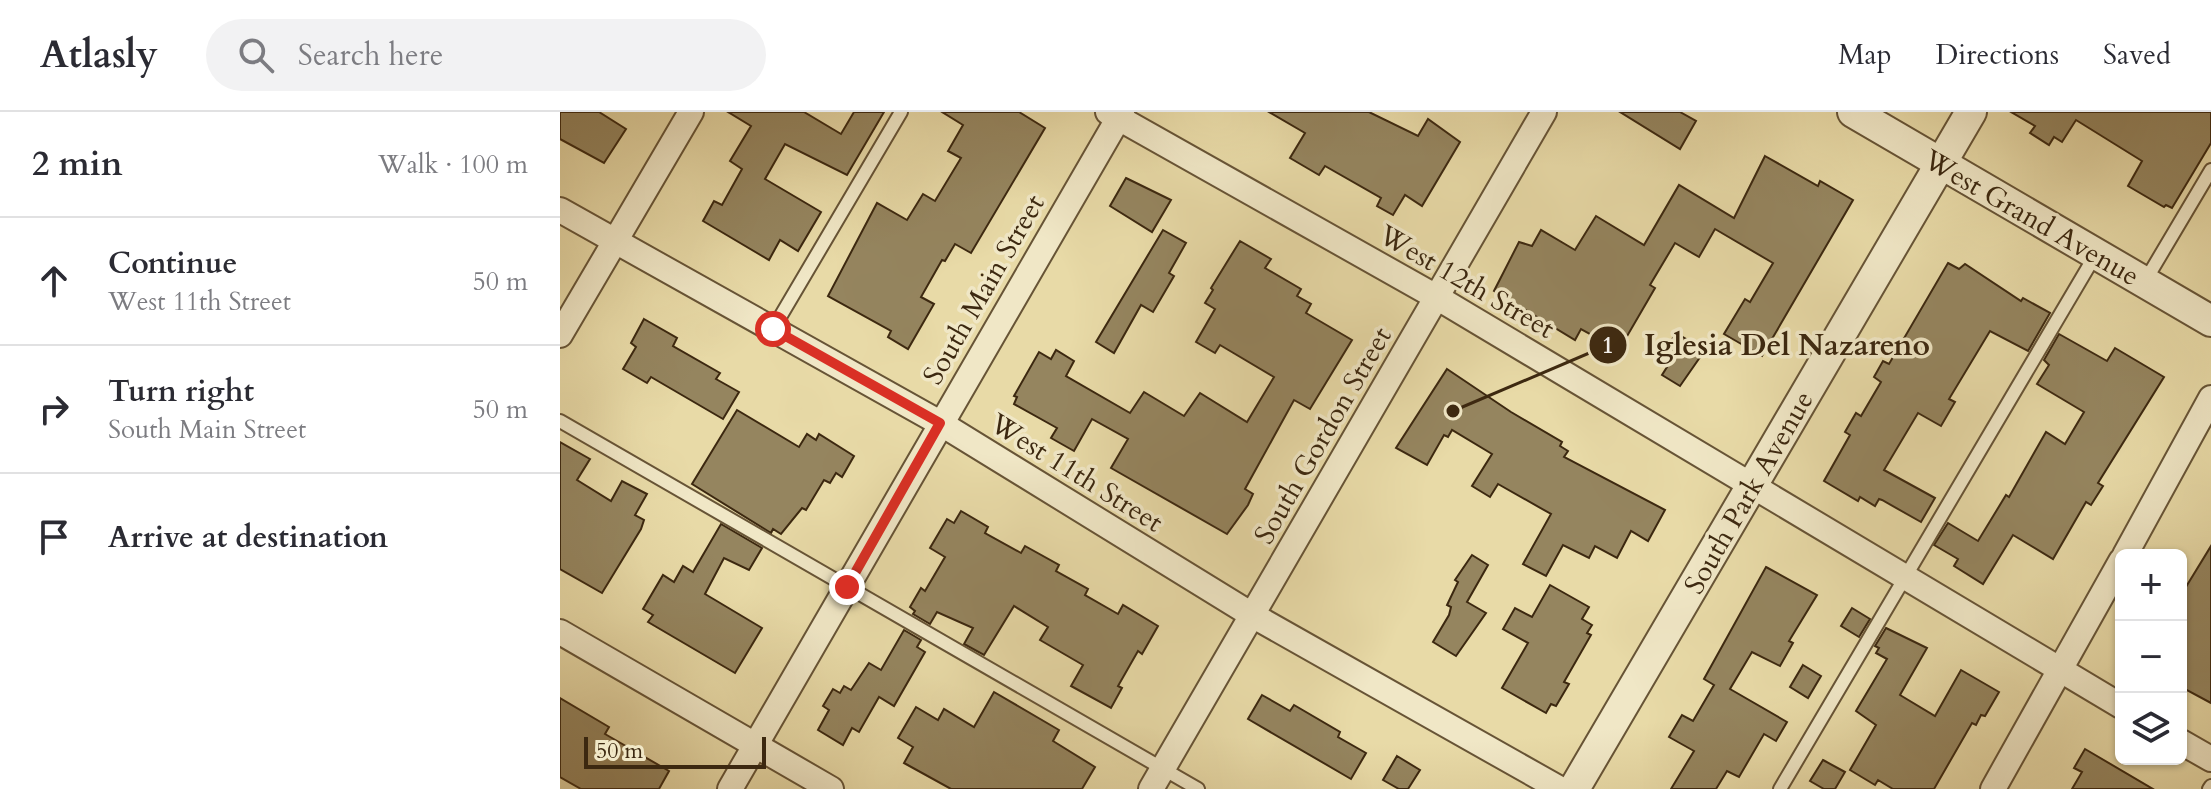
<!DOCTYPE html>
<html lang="en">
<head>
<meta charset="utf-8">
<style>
  :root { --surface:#fff; --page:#f2f2f3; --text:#2b2b33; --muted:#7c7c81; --line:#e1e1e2 }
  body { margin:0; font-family:Cardo,serif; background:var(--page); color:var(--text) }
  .controls { position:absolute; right:24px; bottom:24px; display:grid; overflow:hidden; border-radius:12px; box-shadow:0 2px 6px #0004 }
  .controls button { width:72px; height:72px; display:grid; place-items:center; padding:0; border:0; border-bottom:2px solid var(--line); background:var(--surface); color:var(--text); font:40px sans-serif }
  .scale { position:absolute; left:24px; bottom:20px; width:182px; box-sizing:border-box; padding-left:8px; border:4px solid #3c2810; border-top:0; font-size:22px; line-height:28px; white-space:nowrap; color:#3c2810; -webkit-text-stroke:6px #f0e7c6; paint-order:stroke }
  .stop { position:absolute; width:24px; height:24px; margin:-18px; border:6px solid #d93025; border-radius:50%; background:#fff }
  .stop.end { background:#d93025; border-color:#fff; box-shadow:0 2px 8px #0008 }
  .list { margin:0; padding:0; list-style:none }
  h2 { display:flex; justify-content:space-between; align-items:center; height:104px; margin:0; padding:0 32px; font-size:34px }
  h2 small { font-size:26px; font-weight:400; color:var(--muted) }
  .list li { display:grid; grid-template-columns:52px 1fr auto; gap:24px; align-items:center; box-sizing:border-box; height:128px; padding:0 32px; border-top:2px solid var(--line) }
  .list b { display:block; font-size:30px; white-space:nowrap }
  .list p { margin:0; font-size:26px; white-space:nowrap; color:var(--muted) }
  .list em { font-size:26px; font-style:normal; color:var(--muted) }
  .icon { flex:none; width:44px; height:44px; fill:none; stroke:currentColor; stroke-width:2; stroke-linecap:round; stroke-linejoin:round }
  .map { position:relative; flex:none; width:1651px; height:677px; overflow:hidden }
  header { display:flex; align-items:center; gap:48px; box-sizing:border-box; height:112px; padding:0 40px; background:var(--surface); border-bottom:2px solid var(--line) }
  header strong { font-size:38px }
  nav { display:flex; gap:44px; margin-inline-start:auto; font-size:28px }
  .search { width:560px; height:72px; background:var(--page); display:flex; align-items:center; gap:20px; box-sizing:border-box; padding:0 28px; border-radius:44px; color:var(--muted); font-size:30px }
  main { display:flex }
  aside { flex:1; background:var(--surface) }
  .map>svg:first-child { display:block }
  .building { fill:#95855f; stroke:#3c2810; stroke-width:2 }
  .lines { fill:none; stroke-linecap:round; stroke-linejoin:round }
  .service-casing { stroke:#675436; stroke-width:16 }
  .minor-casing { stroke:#675436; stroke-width:28 }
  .tertiary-casing { stroke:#675436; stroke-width:34 }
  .service { stroke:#f0e7c6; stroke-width:12 }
  .minor { stroke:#f0e7c6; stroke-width:24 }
  .tertiary { stroke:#f0e7c6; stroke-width:30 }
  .route { stroke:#d93025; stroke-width:10 }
  .labels { text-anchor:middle; stroke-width:7; stroke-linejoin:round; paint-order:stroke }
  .street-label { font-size:28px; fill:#3c2810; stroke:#f0e7c6 }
  .leader { fill:none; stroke:#3c2810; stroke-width:3 }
  .callout-dot { fill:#3c2810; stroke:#f0e7c6; stroke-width:3 }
  .mark-label { font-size:24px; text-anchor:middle; font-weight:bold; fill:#fff }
  .callout-label { font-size:30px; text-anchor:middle; font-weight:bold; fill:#3c2810; stroke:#f0e7c6; stroke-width:7; stroke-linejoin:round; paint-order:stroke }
</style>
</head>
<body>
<header>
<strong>Atlasly</strong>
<div class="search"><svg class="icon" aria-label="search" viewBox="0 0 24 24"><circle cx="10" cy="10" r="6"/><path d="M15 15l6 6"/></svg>Search here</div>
<nav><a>Map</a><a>Directions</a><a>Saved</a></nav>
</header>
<main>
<aside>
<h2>2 min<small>Walk · 100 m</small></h2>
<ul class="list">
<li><svg class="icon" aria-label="ahead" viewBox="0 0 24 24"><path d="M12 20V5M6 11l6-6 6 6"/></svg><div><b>Continue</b><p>West 11th Street</p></div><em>50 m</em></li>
<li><svg class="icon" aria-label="right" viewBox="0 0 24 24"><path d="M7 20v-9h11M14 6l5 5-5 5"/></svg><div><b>Turn right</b><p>South Main Street</p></div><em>50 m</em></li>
<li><svg class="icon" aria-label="arrive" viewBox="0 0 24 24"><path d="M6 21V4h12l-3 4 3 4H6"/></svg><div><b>Arrive at destination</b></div></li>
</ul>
</aside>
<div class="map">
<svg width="1651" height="677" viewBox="0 0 1651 677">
  <rect width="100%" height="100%" fill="#e8daa7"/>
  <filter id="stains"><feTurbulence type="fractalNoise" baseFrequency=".0025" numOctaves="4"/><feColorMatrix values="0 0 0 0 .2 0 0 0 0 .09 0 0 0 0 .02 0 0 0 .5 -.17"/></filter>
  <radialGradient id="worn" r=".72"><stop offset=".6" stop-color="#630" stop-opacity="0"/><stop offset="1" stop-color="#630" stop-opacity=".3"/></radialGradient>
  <g class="building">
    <path d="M0 0H39L66 17 44 51 0 27Z"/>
    <path d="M168 0H244L281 22 294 0H324L287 63 225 32 205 67 261 100 238 139 220 128 209 148 143 109 154 89 162 93 182 57 170 49 191 14Z"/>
    <path d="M382 0H459L485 16 411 141 395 132 385 149 382 148 361 185 374 192 348 237 328 225 331 219 268 184 317 91 347 108 363 82 375 89 401 46 388 39 403 13Z"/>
    <path d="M709 0H809L858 24 868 7 900 30 862 94 845 83 833 103 817 94 821 86 765 54 759 63 730 46 745 21Z"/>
    <path d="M1060 0H1120L1136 9 1120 37Z"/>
    <path d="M1451 0H1651V31L1612 96 1606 93 1604 95 1568 74 1582 49 1516 8 1502 30 1494 25 1489 33 1470 21 1475 14Z"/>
    <path d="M1205 44 1258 74 1260 69 1293 88 1202 244 1164 222 1185 187 1190 190 1213 151 1155 117 1139 145 1115 131 1090 173 1095 176 1059 238 1021 217 1015 228 934 179 959 130 972 134 981 118 1015 138 1036 104 1084 133 1119 73 1174 106Z"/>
    <path d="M566 66 611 88 592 120 550 94Z"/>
    <path d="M603 118 626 131 609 161 614 164 593 200 581 193 554 241 536 230Z"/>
    <path d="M680 129 711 147 705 156 741 177 737 184 751 192 746 201 792 228 750 297 734 288 685 377 693 382 688 393 667 422 551 356 568 327 532 307 514 339 491 326 497 316 454 292 457 285 454 284 479 240 491 247 496 238 514 249 506 264 570 301 584 280 624 304 640 281 687 310 714 265 660 233 655 241 636 230 655 197 645 191 653 178 651 176Z"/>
    <path d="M1388 151 1399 157 1405 152 1461 189 1463 186 1490 201 1468 239 1430 219 1389 287 1395 290 1381 314 1358 301 1324 358 1375 386 1361 410 1322 388 1319 387 1315 394 1300 385 1298 389 1264 369 1290 323 1285 320 1296 301 1301 304 1321 270 1314 265 1323 249 1329 252Z"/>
    <path d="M84 207 117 226 113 234 160 261 156 267 179 280 163 307 91 265 87 271 63 257 76 235 71 231Z"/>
    <path d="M1116 221 1145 238 1120 274 1102 263 1107 255 1098 250Z"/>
    <path d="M1499 222 1547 249 1555 236 1604 265 1538 371 1543 374 1531 393 1526 390 1493 447 1453 423 1423 472 1394 454 1398 447 1374 433 1388 411 1418 429 1446 383 1449 385 1486 320 1505 332 1524 300 1477 272 1489 253 1484 248Z"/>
    <path d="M887 257 951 300 1002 330 1000 334 1008 339 1004 345 1105 398 1088 429 1071 419 1057 446 1035 434 1029 446 1003 433 986 464 963 452 991 402 938 372 930 385 912 374 932 342 892 318 888 325 884 323 867 353 836 336Z"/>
    <path d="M177 298 239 335 247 322 256 328 259 322 294 344 282 365 276 361 270 371 264 368 246 398 242 396 221 422 213 417 211 421 132 372Z"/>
    <path d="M0 330 30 347 17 368 51 389 62 369 87 382 75 403 84 408 81 417 42 481 0 457Z"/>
    <path d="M401 399 428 415 425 421 461 441 465 434 499 453 496 459 528 477 525 483 558 502 563 493 598 514 582 542 578 539 558 574 562 576 551 596 511 574 523 553 480 528 488 515 454 494 424 543 404 532 413 516 377 500 370 512 353 502 355 499 350 495 361 476 365 479 385 445 370 436 387 407 394 411Z"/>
    <path d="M161 412 202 436 189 458 164 446 145 482 202 516 175 561 88 510 93 503 83 497 103 463 114 470 123 454 133 460Z"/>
    <path d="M1651 434V591L1621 575V483Z"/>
    <path d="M912 443 928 453 907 490 926 501 896 544 873 530 889 503 891 495 887 493 898 470 895 468Z"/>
    <path d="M1206 455 1257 483 1229 529 1233 531 1220 554 1192 540 1170 577 1227 610 1216 629 1204 622 1179 665 1167 659 1156 677H1111L1134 639 1109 625 1122 603 1133 609 1154 573 1144 567Z"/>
    <path d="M990 473 1029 495 1022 507 1032 513 1027 521 1031 523 1004 570 1009 572 996 594 991 592 986 601 942 576 968 531 943 517 955 496 972 505Z"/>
    <path d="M1292 496 1310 507 1299 525 1281 514Z"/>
    <path d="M1326 516 1367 536 1340 583 1375 604 1401 558 1439 580 1425 604 1421 603 1416 613 1412 611 1374 677H1333L1318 668 1315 673 1290 658 1316 613 1296 599 1327 547 1316 541 1319 536 1315 534Z"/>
    <path d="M344 518 361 528 357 535 365 540 334 594 319 585 299 620 292 616 283 633 258 618 269 598 263 594 273 577 280 581 284 574 291 578 309 551 321 558Z"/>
    <path d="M1243 553 1261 564 1248 586 1230 575Z"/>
    <path d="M434 580 499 618 493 629 535 655 522 677H391L344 651 353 635 338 626 356 595 378 608 384 597 414 615Z"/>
    <path d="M702 583 730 599 734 593 780 620 778 625 806 641 791 667 688 607Z"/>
    <path d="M0 586 49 615 45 622 109 659 99 677H21L0 665Z"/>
    <path d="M1525 637 1593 677H1512L1522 660 1514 656Z"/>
    <path d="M837 644 860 658 848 677H839L823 668Z"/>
    <path d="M1263 648 1285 660 1275 677H1264L1250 669Z"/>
  </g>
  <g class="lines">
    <g class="service-casing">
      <g id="service">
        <path d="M1584 171 1651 58"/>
        <path d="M213 217 341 0"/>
        <path d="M0 309 638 677"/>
        <path d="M1220 677 1536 142"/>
        <path d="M1649 677 1651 674"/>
      </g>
    </g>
    <g class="minor-casing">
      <g id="minor">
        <path d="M548 0 878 186 1561 594"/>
        <path d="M0 98 380 311 692 503 1000 677"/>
        <path d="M0 223 131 0"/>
        <path d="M1565 443 1651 286"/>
        <path d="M0 520 271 677"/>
        <path d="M1621 630 1651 647"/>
        <path d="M170 677 562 0"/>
        <path d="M591 677 984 0"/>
        <path d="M1433 677 1561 449"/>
      </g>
    </g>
    <g class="tertiary-casing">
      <g id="tertiary">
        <path d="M1293 0 1651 209"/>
        <path d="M1014 677 1411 0"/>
      </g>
    </g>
    <use href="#service" class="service"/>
    <use href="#minor" class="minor"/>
    <use href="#tertiary" class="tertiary"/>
  </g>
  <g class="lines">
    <path class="route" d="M213 217 380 311 287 475"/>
  </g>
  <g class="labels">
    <g class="street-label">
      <text transform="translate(1472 105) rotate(30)" y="10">West Grand Avenue</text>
      <text transform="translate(907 169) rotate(30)" y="10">West 12th Street</text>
      <text transform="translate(423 177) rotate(-60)" y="10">South Main Street</text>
      <text transform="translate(762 323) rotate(-60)" y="10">South Gordon Street</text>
      <text transform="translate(517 360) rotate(32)" y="10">West 11th Street</text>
      <text transform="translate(1188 380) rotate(-60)" y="10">South Park Avenue</text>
    </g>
  </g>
  <path class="leader" d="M893 299L1048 233"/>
  <g class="callout-dot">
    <circle cx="893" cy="299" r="8"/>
    <circle cx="1048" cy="233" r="20"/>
  </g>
  <g class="mark-label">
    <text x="1048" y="241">1</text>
  </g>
  <g class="callout-label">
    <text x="1227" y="243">Iglesia Del Nazareno</text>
  </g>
  <rect width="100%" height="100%" filter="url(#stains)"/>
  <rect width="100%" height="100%" fill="url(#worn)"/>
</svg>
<div class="controls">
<button>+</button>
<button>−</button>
<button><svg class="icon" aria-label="layers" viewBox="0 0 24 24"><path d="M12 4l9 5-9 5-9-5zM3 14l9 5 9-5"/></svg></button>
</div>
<div class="scale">50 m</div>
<div class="stop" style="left:213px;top:217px"></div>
<div class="stop end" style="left:287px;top:475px"></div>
</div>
</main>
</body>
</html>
